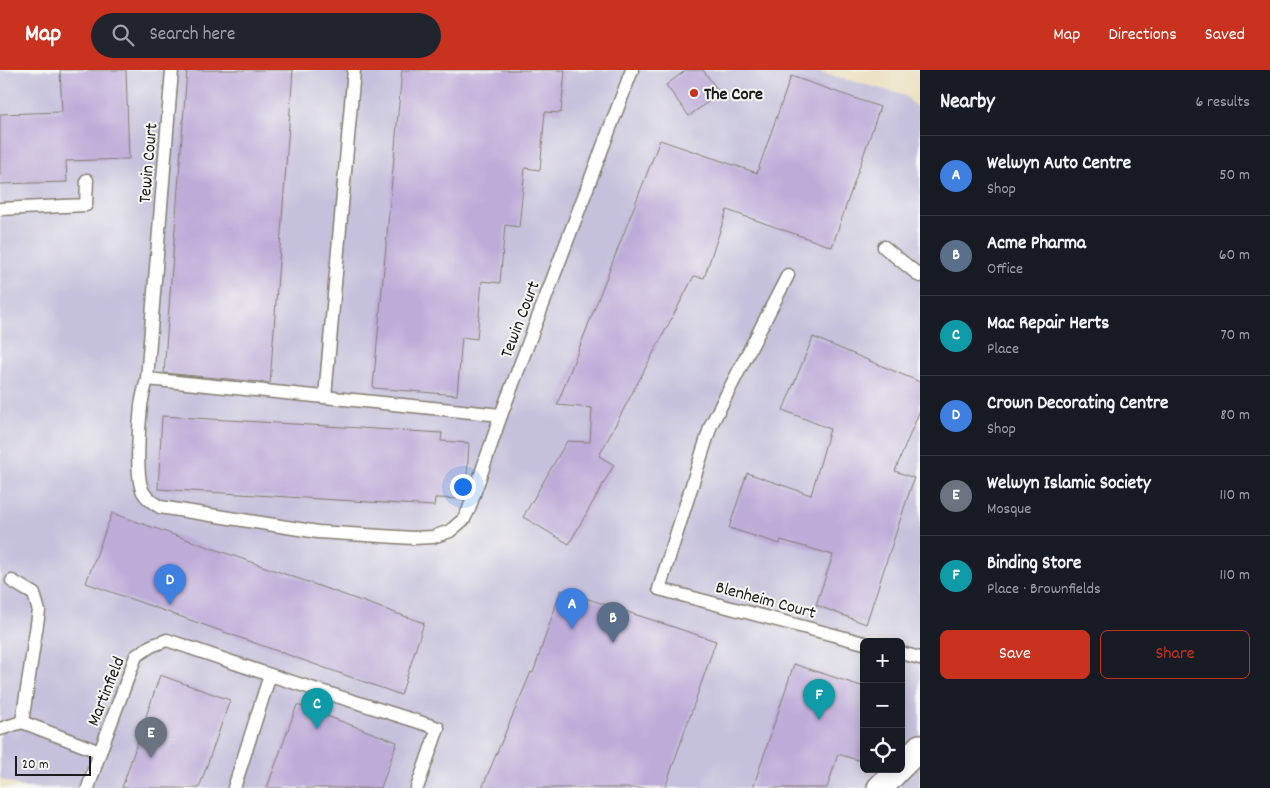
<!DOCTYPE html>
<html lang="en">
<head>
<meta charset="utf-8">
<style>
  :root { --surface:#171b24; --page:#20242c; --text:#f1f3f6; --muted:#9ea1a6; --line:#363941; --accent:#c8321e }
  body { margin:0; font-family:Dekko,sans-serif; background:var(--page); color:var(--text) }
  .controls { position:absolute; right:15px; bottom:15px; display:grid; overflow:hidden; border-radius:8px; box-shadow:0 2px 12px #0003 }
  .controls button { width:45px; height:45px; display:grid; place-items:center; padding:0; border:0; border-bottom:1px solid var(--line); background:var(--surface); color:var(--text); font:25px sans-serif }
  .scale { position:absolute; left:15px; bottom:12px; width:76px; box-sizing:border-box; padding-left:5px; border:2px solid #1c1c1c; border-top:0; font-size:14px; line-height:18px; white-space:nowrap; color:#1c1c1c; -webkit-text-stroke:4px #f6f6f2; paint-order:stroke }
  .you { position:absolute; left:462px; top:416px; width:18px; height:18px; margin:-12px; border:4px solid #fff; border-radius:50%; background:#1a73e8; box-shadow:0 0 0 8px #1a73e833 }
  .badge { display:grid; place-items:center; width:32px; height:32px; border-radius:50%; background:var(--accent); color:#fff; font-size:16px; font-weight:700 }
  .pin { position:absolute; translate:-50% -41px; filter:drop-shadow(0 1px 2px #0008) }
  .pin::after { content:''; position:absolute; top:26px; width:18px; height:15px; background:inherit; clip-path:polygon(0 0,100% 0,50% 100%) }
  .list { margin:0; padding:0; list-style:none }
  h2 { display:flex; justify-content:space-between; align-items:center; height:65px; margin:0; padding:0 20px; font-size:21px }
  h2 small { font-size:16px; font-weight:400; color:var(--muted) }
  .list li { display:grid; grid-template-columns:32px 1fr auto; gap:15px; align-items:center; box-sizing:border-box; height:80px; padding:0 20px; border-top:1px solid var(--line) }
  .list b { display:block; font-size:19px; white-space:nowrap }
  .list p { margin:0; font-size:16px; white-space:nowrap; color:var(--muted) }
  .list em { font-size:16px; font-style:normal; color:var(--muted) }
  .actions { display:flex; gap:10px; padding:15px 20px }
  .actions a { flex:1; padding:11px 0; border:1px solid var(--accent); border-radius:8px; text-align:center; font-size:18px; color:var(--accent) }
  .actions .main { background:var(--accent); color:#fff }
  .icon { flex:none; width:28px; height:28px; fill:none; stroke:currentColor; stroke-width:2; stroke-linecap:round; stroke-linejoin:round }
  .map { position:relative; flex:none; width:920px; height:718px; overflow:hidden }
  header { display:flex; align-items:center; gap:30px; box-sizing:border-box; height:70px; padding:0 25px; background:var(--accent); color:#fff }
  header strong { font-size:24px }
  nav { display:flex; gap:28px; margin-inline-start:auto; font-size:18px }
  .search { width:350px; height:45px; background:var(--page); display:flex; align-items:center; gap:12px; box-sizing:border-box; padding:0 18px; border-radius:28px; color:var(--muted); font-size:19px }
  main { display:flex }
  aside { flex:1; background:var(--surface) }
  .map>svg:first-child { display:block }
  .industrial { fill:#c5c0db; fill-rule:evenodd }
  .building { fill:#bdabd8 }
  .lines { fill:none; stroke-linecap:round; stroke-linejoin:round }
  .lane-casing { stroke:#847e70; stroke-width:15 }
  .street-casing { stroke:#847e70; stroke-width:28 }
  .lane { stroke:#fff; stroke-width:12 }
  .street { stroke:#fff; stroke-width:25 }
  .poi-dot { fill:#c8321e; stroke:#f6f6f2; stroke-width:2 }
  .labels { text-anchor:middle; stroke-width:4; stroke-linejoin:round; paint-order:stroke }
  .poi-label { font-size:18px; font-weight:bold; fill:#1c1c1c; stroke:#f6f6f2; text-anchor:start }
  .street-label { font-size:18px; fill:#1c1c1c; stroke:#f6f6f2 }
</style>
</head>
<body>
<header>
<strong>Map</strong>
<div class="search"><svg class="icon" aria-label="search" viewBox="0 0 24 24"><circle cx="10" cy="10" r="6"/><path d="M15 15l6 6"/></svg>Search here</div>
<nav><a>Map</a><a>Directions</a><a>Saved</a></nav>
</header>
<main>
<div class="map">
<svg width="920" height="718" viewBox="0 0 920 718">
  <rect width="100%" height="100%" fill="#f6f6f2"/>
  <filter id="ink" filterUnits="userSpaceOnUse"><feTurbulence type="fractalNoise" baseFrequency=".02" numOctaves="2"/><feDisplacementMap in="SourceGraphic" scale="10" xChannelSelector="R" yChannelSelector="G"/><feConvolveMatrix kernelMatrix="1 2 1 2 8 2 1 2 1" color-interpolation-filters="sRGB"/></filter>
  <filter id="wash" filterUnits="userSpaceOnUse"><feTurbulence type="fractalNoise" baseFrequency=".0096" numOctaves="4" result="noise"/><feDisplacementMap in="SourceGraphic" scale="20" xChannelSelector="R" yChannelSelector="G"/><feGaussianBlur stdDeviation="1.12" result="paint"/><feColorMatrix in="noise" values="0 0 0 0 0 0 0 0 0 0 0 0 0 0 0 0 0 1.4 0 .05"/><feComposite in="paint" operator="in"/></filter>
  <g filter="url(#wash)">
    <rect width="100%" height="100%" fill="#ece1c3"/>
    <path class="industrial" d="M0 0H810L904 25 920 41V718H26L0 709ZM864 572H901V699H864Z"/>
    <g id="blocks">
      <g class="building">
        <path d="M60 0H126L129 89 66 91 67 112 0 114V44L62 42Z"/>
        <path d="M187 0H293L270 313 164 303Z"/>
        <path d="M402 0H565L561 43 545 42 540 100 525 98 519 157 505 155 500 213 482 211 477 269 462 267 457 325 373 318Z"/>
        <path d="M686 0H703L720 23 689 46 666 15Z"/>
        <path d="M791 6 880 37 832 177 727 140 704 208 694 206 599 386 614 395 569 474 523 447 567 371 590 372 592 338 557 335 660 70 757 103Z"/>
        <path d="M813 267 920 312V340L895 401 914 408 866 554 816 535 833 485 781 470 780 474 729 458 747 403 811 425 830 359 783 340Z"/>
        <path d="M162 346 442 363 441 371 469 373 466 422 464 429 435 428 434 436 158 419Z"/>
        <path d="M112 443 424 553 401 625 86 513Z"/>
        <path d="M561 520 716 571 665 718H482L531 602 533 603Z"/>
        <path d="M794 594 864 617V692L838 684 827 718H753Z"/>
        <path d="M160 605 230 630 199 718H122Z"/>
        <path d="M297 635 397 672 381 718H267Z"/>
      </g>
    </g>
  </g>
  <g filter="url(#ink)">
    <use href="#blocks" fill-opacity="0" stroke="#847e70" stroke-width="1"/>
    <g class="lines">
      <g class="lane-casing">
        <g id="lane">
          <path d="M172 0 147 309 501 345 632 0"/>
          <path d="M0 139 86 135 87 110"/>
          <path d="M884 177 920 206"/>
          <path d="M788 205 711 355 659 519 864 573"/>
          <path d="M147 309C145 318 142 327 141 336 139 354 135 407 143 422 147 429 153 433 160 437L318 462 413 468 433 467 450 461 464 449 469 439 501 345"/>
          <path d="M325 327 354 0"/>
          <path d="M12 511 34 524 39 541 22 652"/>
          <path d="M901 583 920 588"/>
          <path d="M0 659 22 652 100 682"/>
          <path d="M88 718 100 682 136 586 151 576 167 570 270 605 438 658 417 718"/>
          <path d="M234 718 270 605"/>
        </g>
      </g>
      <g class="street-casing">
        <g id="street">
          <path d="M901 696 920 677"/>
          <path d="M880 718 898 699"/>
        </g>
      </g>
      <use href="#lane" class="lane"/>
      <use href="#street" class="street"/>
    </g>
  </g>
  <circle class="poi-dot" cx="694" cy="23" r="5"/>
  <g class="labels">
    <g class="poi-label">
      <text x="704" y="29">The Core</text>
    </g>
    <g class="street-label">
      <text transform="translate(147 93) rotate(-85)" y="6">Tewin Court</text>
      <text transform="translate(519 249) rotate(-69)" y="6">Tewin Court</text>
      <text transform="translate(766 529) rotate(15)" y="6">Blenheim Court</text>
      <text transform="translate(105 621) rotate(-68)" y="6">Martinfield</text>
    </g>
  </g>
</svg>
<div class="controls">
<button>+</button>
<button>−</button>
<button><svg class="icon" aria-label="locate" viewBox="0 0 24 24"><circle cx="12" cy="12" r="6"/><path d="M12 2v4M12 18v4M2 12h4M18 12h4"/></svg></button>
</div>
<div class="scale">20 m</div>
<div class="you"></div>
<div class="pin badge" style="left:572px;top:559px;background:#3f7fe0">A</div>
<div class="pin badge" style="left:613px;top:573px;background:#5c6f8a">B</div>
<div class="pin badge" style="left:317px;top:659px;background:#0f9aa8">C</div>
<div class="pin badge" style="left:170px;top:535px;background:#3f7fe0">D</div>
<div class="pin badge" style="left:151px;top:688px;background:#6b7280">E</div>
<div class="pin badge" style="left:819px;top:650px;background:#0f9aa8">F</div>
</div>
<aside>
<h2>Nearby<small>6 results</small></h2>
<ul class="list">
<li><span class="badge" style="background:#3f7fe0">A</span><div><b>Welwyn Auto Centre</b><p>Shop</p></div><em>50 m</em></li>
<li><span class="badge" style="background:#5c6f8a">B</span><div><b>Acme Pharma</b><p>Office</p></div><em>60 m</em></li>
<li><span class="badge" style="background:#0f9aa8">C</span><div><b>Mac Repair Herts</b><p>Place</p></div><em>70 m</em></li>
<li><span class="badge" style="background:#3f7fe0">D</span><div><b>Crown Decorating Centre</b><p>Shop</p></div><em>80 m</em></li>
<li><span class="badge" style="background:#6b7280">E</span><div><b>Welwyn Islamic Society</b><p>Mosque</p></div><em>110 m</em></li>
<li><span class="badge" style="background:#0f9aa8">F</span><div><b>Binding Store</b><p>Place · Brownfields</p></div><em>110 m</em></li>
</ul>
<div class="actions"><a class="main">Save</a><a>Share</a></div>
</aside>
</main>
</body>
</html>
